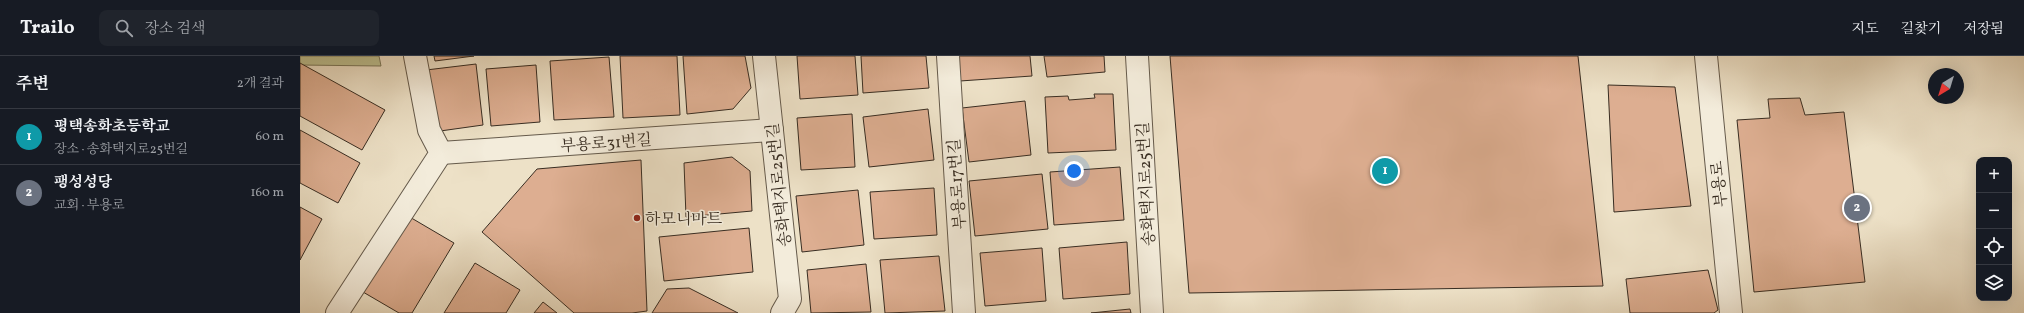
<!DOCTYPE html>
<html lang="ko">
<head>
<meta charset="utf-8">
<style>
  :root { --surface:#171b24; --page:#20242c; --text:#f1f3f6; --muted:#9ea1a6; --line:#363941; --accent:#c59692 }
  body { margin:0; font-family:Vollkorn,"Noto Serif KR",serif; background:var(--page); color:var(--text) }
  .controls { position:absolute; right:12px; bottom:12px; display:grid; overflow:hidden; border-radius:8px; box-shadow:0 4px 16px #0002 }
  .controls button { width:36px; height:36px; display:grid; place-items:center; padding:0; border:0; border-bottom:1px solid var(--line); background:var(--surface); color:var(--text); font:20px sans-serif }
  .compass { position:absolute; left:1628px; top:12px; width:36px; height:36px; border-radius:50%; background:var(--surface); box-shadow:0 4px 16px #0002; rotate:218deg }
  .you { position:absolute; left:774px; top:115px; width:14px; height:14px; margin:-10px; border:3px solid #fff; border-radius:50%; background:#1a73e8; box-shadow:0 0 0 6px #1a73e833 }
  .badge { display:grid; place-items:center; width:26px; height:26px; border-radius:50%; background:var(--accent); color:#fff; font-size:13px; font-weight:700 }
  .pin { position:absolute; translate:-50% -50%; border:2px solid #fff; box-shadow:0 1px 4px #0006 }
  .list { margin:0; padding:0; list-style:none }
  h2 { display:flex; justify-content:space-between; align-items:center; height:52px; margin:0; padding:0 16px; font-size:17px }
  h2 small { font-size:13px; font-weight:400; color:var(--muted) }
  .list li { display:grid; grid-template-columns:26px 1fr auto; gap:12px; align-items:center; box-sizing:border-box; height:56px; padding:0 16px; border-top:1px solid var(--line) }
  .list b { display:block; font-size:15px; white-space:nowrap }
  .list p { margin:0; font-size:13px; white-space:nowrap; color:var(--muted) }
  .list em { font-size:13px; font-style:normal; color:var(--muted) }
  .icon { flex:none; width:22px; height:22px; fill:none; stroke:currentColor; stroke-width:2; stroke-linecap:round; stroke-linejoin:round }
  .map { position:relative; flex:none; width:1724px; height:257px; overflow:hidden }
  header { display:flex; align-items:center; gap:24px; box-sizing:border-box; height:56px; padding:0 20px; background:var(--surface); border-bottom:1px solid var(--line) }
  header strong { font-size:19px }
  nav { display:flex; gap:22px; margin-inline-start:auto; font-size:14px }
  .search { width:280px; height:36px; background:var(--page); display:flex; align-items:center; gap:10px; box-sizing:border-box; padding:0 14px; border-radius:8px; color:var(--muted); font-size:15px }
  main { display:flex }
  aside { flex:1; background:var(--surface) }
  .map>svg:first-child { display:block }
  .green { fill:#bdc192; stroke:#7a775a }
  .building { fill:#ddae91; stroke:#382d22 }
  .lines { fill:none; stroke-linecap:round; stroke-linejoin:round }
  .street-casing { stroke:#655a4b; stroke-width:24 }
  .street { stroke:#f3ecdb; stroke-width:22 }
  .poi-dot { fill:#8f2418; stroke:#f3ecdb; stroke-width:1.5 }
  .labels { text-anchor:middle; stroke-width:3; stroke-linejoin:round; paint-order:stroke }
  .street-label { font-size:16px; fill:#382d22; stroke:#f3ecdb }
  .poi-label { font-size:16px; fill:#382d22; stroke:#f3ecdb; text-anchor:start }
</style>
</head>
<body>
<header>
<strong>Trailo</strong>
<div class="search"><svg class="icon" aria-label="search" viewBox="0 0 24 24"><circle cx="10" cy="10" r="6"/><path d="M15 15l6 6"/></svg>장소 검색</div>
<nav><a>지도</a><a>길찾기</a><a>저장됨</a></nav>
</header>
<main>
<aside>
<h2>주변<small>2개 결과</small></h2>
<ul class="list">
<li><span class="badge" style="background:#0f9aa8">1</span><div><b>평택송화초등학교</b><p>장소 · 송화택지로25번길</p></div><em>60 m</em></li>
<li><span class="badge" style="background:#6b7280">2</span><div><b>팽성성당</b><p>교회 · 부용로</p></div><em>160 m</em></li>
</ul>
</aside>
<div class="map">
<svg width="1724" height="257" viewBox="0 0 1724 257">
  <rect width="100%" height="100%" fill="#ede1c7"/>
  <filter id="stains"><feTurbulence type="fractalNoise" baseFrequency=".005" numOctaves="4"/><feColorMatrix values="0 0 0 0 .2 0 0 0 0 .09 0 0 0 0 .02 0 0 0 .5 -.17"/></filter>
  <radialGradient id="worn" r=".72"><stop offset=".6" stop-color="#630" stop-opacity="0"/><stop offset="1" stop-color="#630" stop-opacity=".3"/></radialGradient>
  <path class="green" d="M0 0H79L81 10 0 9Z"/>
  <g class="building">
    <path d="M134 0H174L135 5Z"/>
    <path d="M320 0H377L380 59 323 62Z"/>
    <path d="M383 0H445L451 32 433 53 387 58Z"/>
    <path d="M497 0H555L558 39 500 43Z"/>
    <path d="M561 0H626L629 32 563 37Z"/>
    <path d="M658 0H730L732 20 660 25Z"/>
    <path d="M744 0H804L805 16 747 21Z"/>
    <path d="M870 0H1278L1303 230 889 237Z"/>
    <path d="M309 1 314 61 254 64 250 5Z"/>
    <path d="M0 7 85 54 62 94 0 60Z"/>
    <path d="M176 8 183 69 133 76 126 14Z"/>
    <path d="M236 9 240 66 191 70 186 13Z"/>
    <path d="M1308 29 1375 31 1391 150 1314 156Z"/>
    <path d="M794 38H813L816 94 748 97 745 41 768 40 769 44 795 42Z"/>
    <path d="M1500 42 1505 59 1544 56 1565 226 1454 236 1437 64 1470 62 1468 43Z"/>
    <path d="M725 45 731 99 669 106 662 52Z"/>
    <path d="M628 53 634 104 569 111 563 61Z"/>
    <path d="M552 58 555 111 501 114 497 62Z"/>
    <path d="M0 74 60 107 38 147 0 127Z"/>
    <path d="M432 101 450 115 452 155 386 161 384 107Z"/>
    <path d="M341 104 347 255 332 257H274L182 176 237 113Z"/>
    <path d="M820 111 824 164 754 169 750 116Z"/>
    <path d="M742 118 748 173 675 180 669 125Z"/>
    <path d="M634 132 637 179 574 183 570 136Z"/>
    <path d="M558 134 564 189 502 196 496 140Z"/>
    <path d="M0 151 22 163 0 204Z"/>
    <path d="M108 160 154 187 112 257H99L63 236Z"/>
    <path d="M449 172 453 216 364 225 359 181Z"/>
    <path d="M827 186 830 238 763 243 759 192Z"/>
    <path d="M742 192 746 245 685 250 680 197Z"/>
    <path d="M639 200 645 255 585 257 580 204Z"/>
    <path d="M175 207 220 234 206 257H144Z"/>
    <path d="M566 208 571 256 511 257 507 214Z"/>
    <path d="M1408 214 1418 254 1414 257H1330L1326 223Z"/>
    <path d="M389 232 438 257H352L367 233Z"/>
    <path d="M243 246 257 257H234Z"/>
    <path d="M830 253 831 257H791Z"/>
  </g>
  <g class="lines">
    <g class="street-casing">
      <g id="street">
        <path d="M464 0 490 243 482 257"/>
        <path d="M648 0 664 257"/>
        <path d="M837 0 852 257"/>
        <path d="M1406 0 1431 257"/>
        <path d="M141 97 472 74"/>
        <path d="M37 257 141 97 129 74 115 0"/>
      </g>
    </g>
    <use href="#street" class="street"/>
  </g>
  <circle class="poi-dot" cx="337" cy="162" r="4"/>
  <g class="labels">
    <g class="street-label">
      <text transform="translate(306 86) rotate(-4)" y="6">부용로31번길</text>
      <text transform="translate(656 128) rotate(-94)" y="6">부용로17번길</text>
      <text transform="translate(845 128) rotate(-93)" y="6">송화택지로25번길</text>
      <text transform="translate(1418 128) rotate(-96)" y="6">부용로</text>
      <text transform="translate(478 129) rotate(-96)" y="6">송화택지로25번길</text>
    </g>
    <g class="poi-label">
      <text x="345" y="168">하모니마트</text>
    </g>
  </g>
  <rect width="100%" height="100%" filter="url(#stains)"/>
  <rect width="100%" height="100%" fill="url(#worn)"/>
</svg>
<div class="controls">
<button>+</button>
<button>−</button>
<button><svg class="icon" aria-label="locate" viewBox="0 0 24 24"><circle cx="12" cy="12" r="6"/><path d="M12 2v4M12 18v4M2 12h4M18 12h4"/></svg></button>
<button><svg class="icon" aria-label="layers" viewBox="0 0 24 24"><path d="M12 4l9 5-9 5-9-5zM3 14l9 5 9-5"/></svg></button>
</div>
<svg class="compass" viewBox="-18 -18 36 36"><path d="M0-13l5 13h-10z" fill="#e53935"/><path d="M0 13l5-13h-10z" fill="#9ea1a6"/></svg>
<div class="you"></div>
<div class="pin badge" style="left:1085px;top:115px;background:#0f9aa8">1</div>
<div class="pin badge" style="left:1557px;top:152px;background:#6b7280">2</div>
</div>
</main>
</body>
</html>
